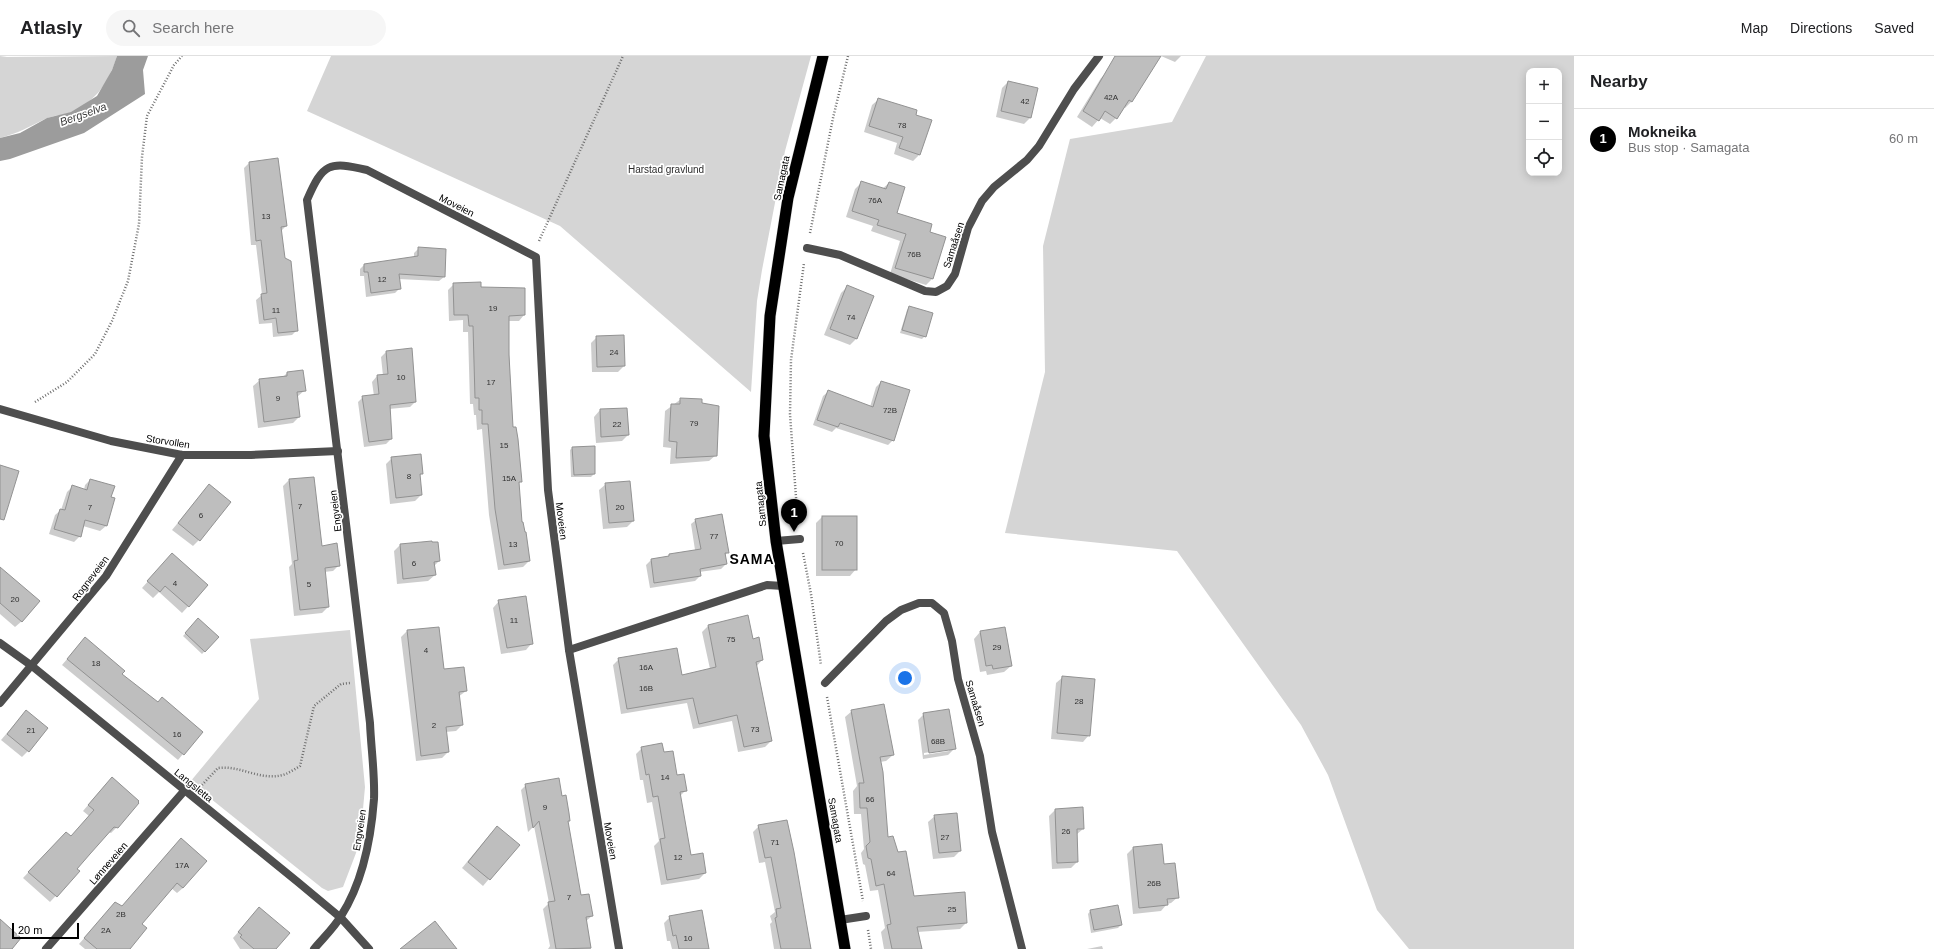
<!DOCTYPE html>
<html lang="en">
<head>
<meta charset="utf-8">
<style>
  :root { --surface:#fff; --page:#f6f6f6; --text:#202124; --muted:#757577; --line:#e0e0e0; --accent:#000 }
  body { margin:0; font-family:Helvetica,sans-serif; background:var(--page); color:var(--text) }
  .controls { position:absolute; right:12px; top:12px; display:grid; overflow:hidden; border-radius:8px; box-shadow:0 2px 10px #0003 }
  .controls button { width:36px; height:36px; display:grid; place-items:center; padding:0; border:0; border-bottom:1px solid var(--line); background:var(--surface); color:var(--text); font:20px sans-serif }
  .scale { position:absolute; left:12px; bottom:10px; width:67px; box-sizing:border-box; padding-left:4px; border:2px solid #000; border-top:0; font-size:11px; line-height:14px; white-space:nowrap; color:#000; -webkit-text-stroke:3px #fff; paint-order:stroke }
  .you { position:absolute; left:905px; top:622px; width:14px; height:14px; margin:-10px; border:3px solid #fff; border-radius:50%; background:#1a73e8; box-shadow:0 0 0 6px #1a73e833 }
  .badge { display:grid; place-items:center; width:26px; height:26px; border-radius:50%; background:var(--accent); color:#fff; font-size:13px; font-weight:700 }
  .pin { position:absolute; translate:-50% -33px; filter:drop-shadow(0 1px 2px #0008) }
  .pin::after { content:''; position:absolute; top:21px; width:14px; height:12px; background:inherit; clip-path:polygon(0 0,100% 0,50% 100%) }
  .list { margin:0; padding:0; list-style:none }
  h2 { display:flex; justify-content:space-between; align-items:center; height:52px; margin:0; padding:0 16px; font-size:17px }
  h2 small { font-size:13px; font-weight:400; color:var(--muted) }
  .list li { display:grid; grid-template-columns:26px 1fr auto; gap:12px; align-items:center; box-sizing:border-box; height:60px; padding:0 16px; border-top:1px solid var(--line) }
  .list b { display:block; font-size:15px; white-space:nowrap }
  .list p { margin:0; font-size:13px; white-space:nowrap; color:var(--muted) }
  .list em { font-size:13px; font-style:normal; color:var(--muted) }
  .icon { flex:none; width:22px; height:22px; fill:none; stroke:currentColor; stroke-width:2; stroke-linecap:round; stroke-linejoin:round }
  .map { position:relative; flex:none; width:1574px; height:893px; overflow:hidden }
  header { display:flex; align-items:center; gap:24px; box-sizing:border-box; height:56px; padding:0 20px; background:var(--surface); border-bottom:1px solid var(--line) }
  header strong { font-size:19px }
  nav { display:flex; gap:22px; margin-inline-start:auto; font-size:14px }
  .search { width:280px; height:36px; background:var(--page); display:flex; align-items:center; gap:10px; box-sizing:border-box; padding:0 14px; border-radius:22px; color:var(--muted); font-size:15px }
  main { display:flex }
  aside { flex:1; background:var(--surface) }
  .map>svg:first-child { display:block }
  .green { fill:#d5d5d5; fill-rule:evenodd }
  .water { fill:#9c9c9c }
  .shadow { fill:#0003; fill-rule:evenodd }
  .building { fill:#bebebe; stroke:#929292 }
  .lines { fill:none; stroke-linecap:round; stroke-linejoin:round }
  .trunk-casing { stroke:#dbdbdb; stroke-width:12 }
  .path { stroke:#707070; stroke-width:2.5; stroke-dasharray:1 2; stroke-linecap:butt }
  .service { stroke:#4e4e4e; stroke-width:8 }
  .minor { stroke:#4e4e4e; stroke-width:8 }
  .trunk { stroke:#000; stroke-width:11 }
  .labels { text-anchor:middle; stroke-width:3.5; stroke-linejoin:round; paint-order:stroke }
  .number-label { font-size:8px; fill:#303030 }
  .park-label { font-size:10px; fill:#2c2c2c; stroke:#fff }
  .street-label { font-size:10px; fill:#000; stroke:#fff }
  .water-label { font-size:11px; font-style:italic; fill:#3d3d3d; stroke:#fff }
  .district-label { font-size:14px; font-weight:bold; letter-spacing:1px; fill:#000; stroke:#fff }
</style>
</head>
<body>
<header>
<strong>Atlasly</strong>
<div class="search"><svg class="icon" aria-label="search" viewBox="0 0 24 24"><circle cx="10" cy="10" r="6"/><path d="M15 15l6 6"/></svg>Search here</div>
<nav><a>Map</a><a>Directions</a><a>Saved</a></nav>
</header>
<main>
<div class="map">
<svg width="1574" height="893" viewBox="0 0 1574 893">
  <rect width="100%" height="100%" fill="#fff"/>
  <g class="green">
    <path d="M0 0 7 1 117 0C109 26 97 44 72 56 64 59 54 59 45 63 28 71 19 77 0 82Z"/>
    <path d="M331 0H811L785 95 762 214 757 245 751 336 560 170 307 55Z"/>
    <path d="M1206 0H1574V893H1409L1377 854 1328 719 1301 669 1177 495 1005 477 1045 316 1043 190 1070 83 1172 66ZM1529 15H1559V117H1529Z"/>
    <path d="M350 574 365 731 361 775 356 797 343 831 328 835 322 832 190 726 259 643 250 583Z"/>
  </g>
  <path class="water" d="M117 0H148L143 14 145 38 84 77 10 103 0 105V82L20 77 47 62 71 56 97 40 112 14Z"/>
  <g class="shadow">
    <path d="M1124 0H1159L1132 45 1125 52 1123 50 1116 62 1110 68 1100 62 1092 71 1077 61 1101 22Z"/>
    <path d="M1161 0H1181L1175 6Z"/>
    <path d="M1008 26 1031 61 1024 68 996 61 1002 32Z"/>
    <path d="M879 43 914 60 919 99 913 105 894 98 897 87 864 76 872 49Z"/>
    <path d="M277 104 286 170 281 175 284 203 297 274 292 279 273 281 272 267 259 268 256 244 262 239 256 189H251L244 112 249 107Z"/>
    <path d="M862 126 882 133 889 127 896 158 928 177 945 182 932 223 926 229 890 218 900 185 871 175 873 170 846 161 855 133Z"/>
    <path d="M419 192 444 221 439 225 398 223 400 232 395 237 366 241 364 220H360V213L364 209 414 202V197Z"/>
    <path d="M454 228 480 232 524 233V259L519 265H508L512 372 521 425 518 428 521 467 529 505 523 511 498 514 489 459 482 373 477 374 476 359H474L473 348H470L468 276H463V264L449 265 448 234Z"/>
    <path d="M847 231 873 241 856 283 850 289 824 279 841 237Z"/>
    <path d="M909 251 925 280 922 283 900 277 907 254Z"/>
    <path d="M597 281 624 310 618 316H592L591 287Z"/>
    <path d="M411 293 415 346 410 351 389 353 391 383 386 388 364 391 358 346 363 341 374 340 372 326 377 320H383L381 301 386 296Z"/>
    <path d="M287 317 305 334 297 341 299 361 293 367 258 372 253 330 260 324 283 321Z"/>
    <path d="M881 326 893 384 888 389 836 372 832 376 813 369 823 340 829 335 870 351 876 331Z"/>
    <path d="M681 343 716 399 709 405 670 408 671 392 663 391 665 355Z"/>
    <path d="M626 353 628 379 622 385 596 387 594 361 600 354Z"/>
    <path d="M572 392 594 418 591 421H571L570 394Z"/>
    <path d="M392 402 422 417 419 421 421 439 415 445 390 448 386 408Z"/>
    <path d="M90 424 110 442 114 443 106 470 100 475 83 470 80 480 74 486 49 478 55 459 61 454 67 436 72 431 84 434 85 429Z"/>
    <path d="M289 424 321 491 339 509 333 515 324 516 328 551 322 557 294 560 289 511 292 508 283 430Z"/>
    <path d="M606 428 633 465 627 471 603 473 599 434Z"/>
    <path d="M209 429 199 484 193 490 172 474Z"/>
    <path d="M856 460V513L850 520H816V467L822 461Z"/>
    <path d="M696 464 728 496 725 499 726 508 721 513 699 516 700 520 695 525 650 532 646 509 651 504 666 502 669 499 695 494 691 468Z"/>
    <path d="M431 486 439 505 434 510 435 519 428 525 397 528 394 495 400 489Z"/>
    <path d="M166 505 207 530 182 557 159 536 153 542 142 532Z"/>
    <path d="M0 524 22 565 15 571 0 558Z"/>
    <path d="M499 545 532 587 526 594 501 598 493 552Z"/>
    <path d="M198 564 218 581 202 598 183 580Z"/>
    <path d="M708 570 752 584 762 604 756 611 771 685 765 691 738 696 732 665 693 673 687 647 621 658 613 609 619 603 681 620 710 613 702 576Z"/>
    <path d="M438 572 443 614 466 635 458 641 462 669 456 675 445 676 448 696 442 702 416 705 401 581 407 575Z"/>
    <path d="M980 576 1011 610 1004 616 987 619 986 615 980 616 974 583Z"/>
    <path d="M85 582 183 698 178 704 62 609Z"/>
    <path d="M1063 621 1089 679 1083 686 1051 683 1056 627Z"/>
    <path d="M852 655 893 699 886 705 880 706 887 783 913 841 966 867 960 873 917 876 921 893H884L881 876 885 872 878 834 870 835 865 809 863 808 861 797 864 793 861 758H854L853 735 857 730 845 661Z"/>
    <path d="M924 658 954 693 948 699 923 703 918 664ZM949 693V695L924 699V697Z"/>
    <path d="M20 662 28 695 22 701 1 684Z"/>
    <path d="M642 692 663 697 686 734 680 740 690 800 705 817 699 823 661 829 654 790 659 785 652 746 647 747 643 724H640L636 698Z"/>
    <path d="M106 728 117 771 111 777 108 776 76 813 79 815 50 846 23 822 60 783 71 782 89 760 83 755Z"/>
    <path d="M526 729 561 741 569 765 567 766 580 841 592 860 586 865 591 893H548L550 890 543 853 549 847 534 770 528 776 521 734Z"/>
    <path d="M1082 752 1083 773 1076 779 1077 806 1071 812 1052 813 1049 760 1055 754Z"/>
    <path d="M935 760 960 795 954 801 933 803 928 766Z"/>
    <path d="M759 770 810 893H774L770 868 772 866 770 860 775 856 765 806 759 807 753 776Z"/>
    <path d="M491 777 518 789 483 830 462 812Z"/>
    <path d="M175 789 183 832 177 837 171 832 140 868 128 893H85L79 888 110 853 122 851Z"/>
    <path d="M1161 789 1163 809 1178 841 1171 847 1167 848 1161 855 1133 858 1127 798 1133 792Z"/>
    <path d="M1090 855 1121 869 1118 872 1091 877 1088 858Z"/>
    <path d="M254 858 275 893H240L233 882Z"/>
    <path d="M670 861 708 893H672L670 885H667L664 867Z"/>
    <path d="M1102 890 1103 893H1087Z"/>
  </g>
  <g class="building">
    <path d="M1115 0H1161L1132 46 1129 44 1117 63 1105 55 1099 65 1083 55Z"/>
    <path d="M1008 25 1038 32 1031 62 1001 55Z"/>
    <path d="M878 42 917 54 916 59 932 64 920 99 899 92 903 81 869 70Z"/>
    <path d="M278 102 287 170 281 171 285 202 291 205 298 275 278 277 276 262 264 264 261 238 267 237 261 184 256 185 249 106Z"/>
    <path d="M861 125 886 133 889 126 905 131 897 157 932 168 930 176 946 181 933 223 895 212 906 178 877 169 879 164 852 155Z"/>
    <path d="M418 191 446 193 445 221 399 218 401 233 371 237 368 216H364V208L418 200Z"/>
    <path d="M481 226V231L525 232V259L509 260V299L513 371H516L518 383 522 426H519L522 466H523L525 476H526L530 505 504 509 495 453 488 368H482V354H479V342H475L473 270H469L468 259H454L453 227Z"/>
    <path d="M847 229 874 240 857 283 830 273Z"/>
    <path d="M909 250 933 257 926 281 902 274Z"/>
    <path d="M624 279 625 310 597 311 596 280Z"/>
    <path d="M412 292 416 346 390 349 392 383 369 386 362 340 379 338 377 319 388 318 386 295Z"/>
    <path d="M303 314 306 335 297 336 300 361 264 366 259 323 287 320V316Z"/>
    <path d="M881 325 910 334 894 385 840 367 838 371 817 364 828 334 873 351Z"/>
    <path d="M680 342 702 343V347L719 350 717 400 676 402 677 386 669 385 671 348H680Z"/>
    <path d="M627 352 629 379 601 381 600 353Z"/>
    <path d="M595 390V418L574 419 572 391Z"/>
    <path d="M421 398 423 418H420L422 439 396 442 391 401Z"/>
    <path d="M0 409 19 415 4 464 0 463Z"/>
    <path d="M314 421 322 490 337 487 340 510 325 512 329 551 300 554 294 505 298 504 289 423Z"/>
    <path d="M90 423 115 430 111 441 115 442 107 470 85 464 81 481 54 473 60 453 65 454 72 429 87 434Z"/>
    <path d="M630 425 634 465 609 467 605 427Z"/>
    <path d="M209 428 231 446 200 485 178 467Z"/>
    <path d="M722 458 729 497H725L727 508 700 513 701 520 654 527 651 503 669 500V498L701 493 695 463Z"/>
    <rect x="822" y="460" width="35" height="54"/>
    <path d="M432 485V486H438L440 505 434 506 436 519 403 523 400 488Z"/>
    <path d="M172 497 208 529 189 551 165 530 160 536 147 525Z"/>
    <path d="M0 511 40 545 22 566 0 547Z"/>
    <path d="M526 540 533 588 507 592 498 544Z"/>
    <path d="M748 559 753 583 759 581 763 604 756 606 772 685 744 691 737 659 699 668 693 642 627 653 618 602 677 592 682 619 716 611 708 569Z"/>
    <path d="M198 562 219 581 205 596 185 577Z"/>
    <path d="M439 571 444 613 464 611 467 635 459 636 463 669 446 671 449 696 421 700 407 574Z"/>
    <path d="M1005 571 1012 610 993 613 992 609 986 610 980 575Z"/>
    <path d="M85 581 125 615 122 618 158 646 162 641 203 676 184 699 67 603Z"/>
    <path d="M1062 620 1095 623 1090 680 1057 677Z"/>
    <path d="M884 648 894 699 880 701 883 716 888 781 893 780 898 796 906 795 914 840 965 836 967 867 917 871 922 893H892L887 869 891 868 884 828 876 830 871 803 868 802 866 790 870 786 867 752H860L859 727H864L851 654Z"/>
    <path d="M949 653 956 693 929 697 923 657Z"/>
    <path d="M26 654 48 672 29 696 7 678Z"/>
    <path d="M662 687 664 696 673 695 677 719 684 718 687 735 680 736 691 799 703 797 706 817 667 824 660 783 665 782 658 740 653 741 649 718 646 719 641 691Z"/>
    <path d="M112 721 139 745 138 746 139 747 118 772 114 771 90 798 77 813 80 815 57 841 28 816 66 776 71 780 94 754 88 749Z"/>
    <path d="M559 722 562 740 566 739 569 757 570 765H568L581 839 589 838 593 860 586 861 591 892 556 893 548 846 555 845 539 765 533 772 525 728Z"/>
    <path d="M1083 751 1084 773H1077L1078 806 1057 807 1055 753Z"/>
    <path d="M957 757 961 795 939 797 934 759Z"/>
    <path d="M787 764 794 796 811 893H781L775 862 777 861 776 853 781 852 771 801 765 802 758 769Z"/>
    <path d="M497 770 520 789 490 824 468 806Z"/>
    <path d="M181 782 207 805 183 832 177 827 142 868 147 872 130 893H97L84 882 115 846 122 850Z"/>
    <path d="M1162 788 1164 808 1175 807 1179 842 1167 843 1168 849 1139 852 1133 791Z"/>
    <path d="M1118 849 1122 869 1094 874 1090 854Z"/>
    <path d="M259 851 290 877 276 893H254L240 881 242 879 238 876Z"/>
    <path d="M702 854 709 893H679L676 879 673 880 669 860Z"/>
    <path d="M0 863 21 882 12 893H0Z"/>
    <path d="M435 865 457 893H400Z"/>
  </g>
  <g class="lines">
    <g class="trunk-casing">
      <path id="trunk" d="M823 0 788 142 770 260 764 380 776 485 845 893"/>
    </g>
    <g class="path">
      <path d="M810 177 833 62 848 0"/>
      <path d="M539 185 623 0"/>
      <path d="M35 346 67 326 95 298 112 265 128 225 139 168 142 101 147 60 174 9 182 0"/>
      <path d="M798 469 790 358 791 304 804 207"/>
      <path d="M803 497 811 538 821 609"/>
      <path d="M827 641 863 845"/>
      <path d="M202 729 218 712C240 709 260 725 283 719 289 717 295 713 300 710L314 650 341 628 350 627"/>
      <path d="M868 874 871 893"/>
    </g>
    <g class="service">
      <path d="M807 192 840 199 925 235 936 236 947 230 955 218 968 172 982 145 994 131 1027 104 1039 90 1074 33 1099 0"/>
      <path d="M776 485 800 483"/>
      <path d="M825 627 886 565 901 554 919 547H932L944 557 952 585 958 623 980 700 992 776 1022 893"/>
      <path d="M840 864 866 860"/>
    </g>
    <g class="minor">
      <path d="M0 353 111 385 182 399H251L338 395"/>
      <path d="M0 587 32 610 299 827 341 862 369 893"/>
      <path d="M569 594 767 529 783 530"/>
      <path d="M0 647 106 520 182 399"/>
      <path d="M46 893 185 734"/>
      <path d="M314 893C323 882 334 872 341 860 363 826 371 783 374 743 375 718 371 692 370 667L307 144C323 107 329 105 367 114L536 201 548 434 569 594 619 893"/>
    </g>
    <use href="#trunk" class="trunk"/>
  </g>
  <g class="labels">
    <g class="number-label">
      <text x="1111" y="44">42A</text>
      <text x="1025" y="48">42</text>
      <text x="902" y="72">78</text>
      <text x="875" y="147">76A</text>
      <text x="266" y="163">13</text>
      <text x="914" y="201">76B</text>
      <text x="382" y="226">12</text>
      <text x="493" y="255">19</text>
      <text x="276" y="257">11</text>
      <text x="851" y="264">74</text>
      <text x="614" y="299">24</text>
      <text x="401" y="324">10</text>
      <text x="491" y="329">17</text>
      <text x="278" y="345">9</text>
      <text x="890" y="357">72B</text>
      <text x="694" y="370">79</text>
      <text x="617" y="371">22</text>
      <text x="504" y="392">15</text>
      <text x="409" y="423">8</text>
      <text x="509" y="425">15A</text>
      <text x="300" y="453">7</text>
      <text x="90" y="454">7</text>
      <text x="620" y="454">20</text>
      <text x="201" y="462">6</text>
      <text x="714" y="483">77</text>
      <text x="839" y="490">70</text>
      <text x="513" y="491">13</text>
      <text x="414" y="510">6</text>
      <text x="175" y="530">4</text>
      <text x="309" y="531">5</text>
      <text x="15" y="546">20</text>
      <text x="514" y="567">11</text>
      <text x="731" y="586">75</text>
      <text x="997" y="594">29</text>
      <text x="426" y="597">4</text>
      <text x="96" y="610">18</text>
      <text x="646" y="614">16A</text>
      <text x="646" y="635">16B</text>
      <text x="1079" y="648">28</text>
      <text x="434" y="672">2</text>
      <text x="755" y="676">73</text>
      <text x="31" y="677">21</text>
      <text x="177" y="681">16</text>
      <text x="938" y="688">68B</text>
      <text x="665" y="724">14</text>
      <text x="870" y="746">66</text>
      <text x="545" y="754">9</text>
      <text x="1066" y="778">26</text>
      <text x="945" y="784">27</text>
      <text x="775" y="789">71</text>
      <text x="678" y="804">12</text>
      <text x="182" y="812">17A</text>
      <text x="891" y="820">64</text>
      <text x="1154" y="830">26B</text>
      <text x="569" y="844">7</text>
      <text x="952" y="856">25</text>
      <text x="121" y="861">2B</text>
      <text x="106" y="877">2A</text>
      <text x="688" y="885">10</text>
    </g>
    <g class="park-label">
      <text x="666" y="117">Harstad gravlund</text>
    </g>
    <g class="street-label">
      <text transform="translate(781 122) rotate(-78)" y="4">Samagata</text>
      <text transform="translate(457 149) rotate(27)" y="4">Moveien</text>
      <text transform="translate(953 189) rotate(-72)" y="4">Samaåsen</text>
      <text transform="translate(168 385) rotate(9)" y="4">Storvollen</text>
      <text transform="translate(760 448) rotate(-96)" y="4">Samagata</text>
      <text transform="translate(335 455) rotate(-97)" y="4">Engveien</text>
      <text transform="translate(562 465) rotate(83)" y="4">Moveien</text>
      <text transform="translate(90 522) rotate(-53)" y="4">Rogneveien</text>
      <text transform="translate(976 647) rotate(73)" y="4">Samaåsen</text>
      <text transform="translate(194 729) rotate(39)" y="4">Langsletta</text>
      <text transform="translate(836 764) rotate(80)" y="4">Samagata</text>
      <text transform="translate(359 774) rotate(-81)" y="4">Engveien</text>
      <text transform="translate(611 785) rotate(80)" y="4">Moveien</text>
      <text transform="translate(108 807) rotate(-49)" y="4">Lønneveien</text>
    </g>
    <g class="water-label">
      <text transform="translate(83 58) rotate(-20)" y="4">Bergselva</text>
    </g>
    <g class="district-label">
      <text x="752" y="508">SAMA</text>
    </g>
  </g>
</svg>
<div class="controls">
<button>+</button>
<button>−</button>
<button><svg class="icon" aria-label="locate" viewBox="0 0 24 24"><circle cx="12" cy="12" r="6"/><path d="M12 2v4M12 18v4M2 12h4M18 12h4"/></svg></button>
</div>
<div class="scale">20 m</div>
<div class="you"></div>
<div class="pin badge" style="left:794px;top:476px">1</div>
</div>
<aside>
<h2>Nearby<small></small></h2>
<ul class="list">
<li><span class="badge">1</span><div><b>Mokneika</b><p>Bus stop · Samagata</p></div><em>60 m</em></li>
</ul>
</aside>
</main>
</body>
</html>
